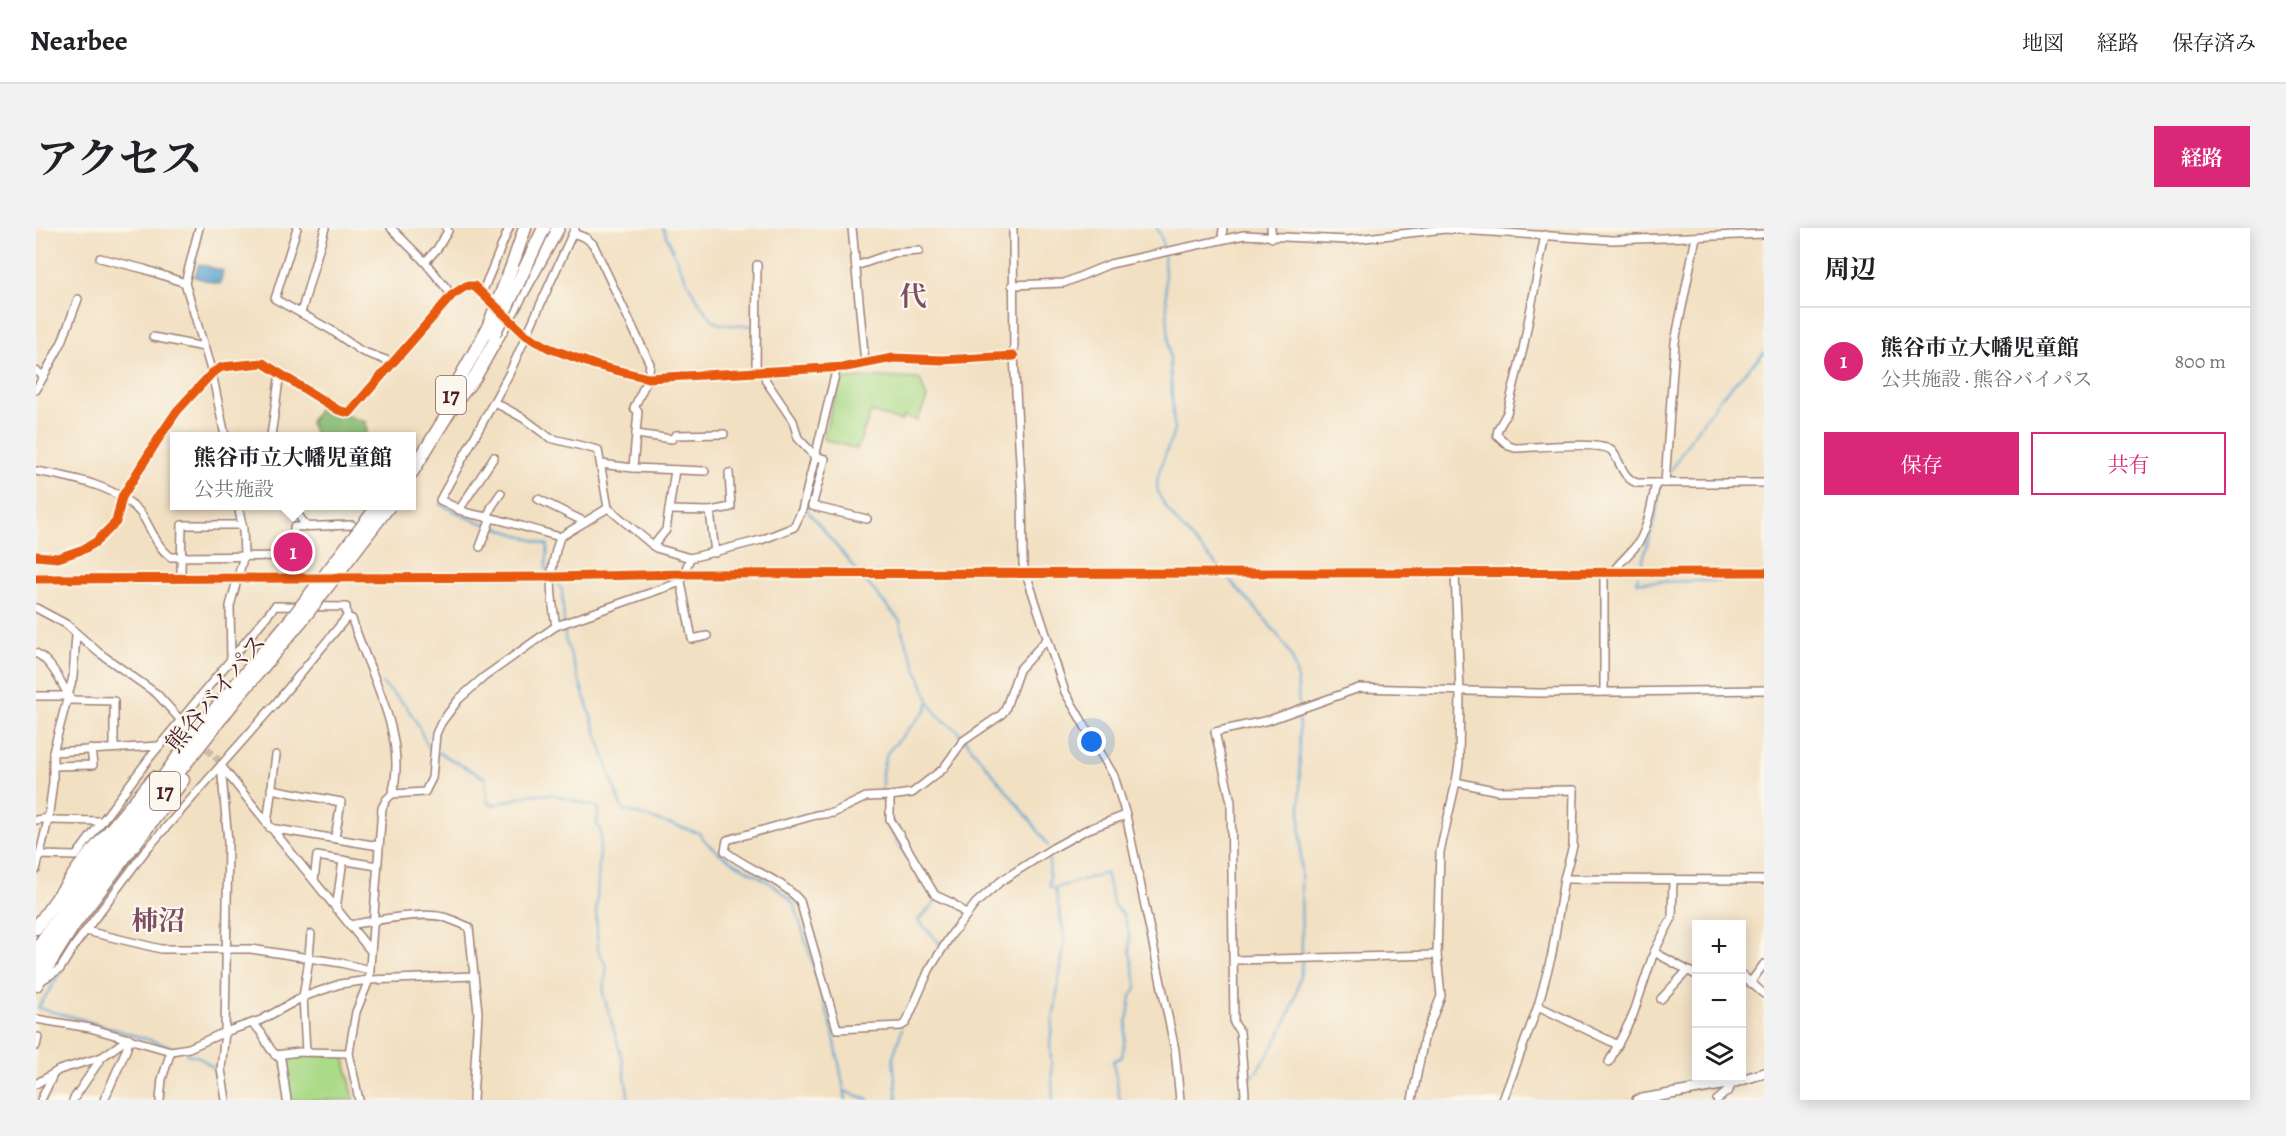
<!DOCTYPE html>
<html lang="ja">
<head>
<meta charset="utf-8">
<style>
  :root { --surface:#fff; --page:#f2f2f2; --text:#202124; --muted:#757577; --line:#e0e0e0; --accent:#db2777 }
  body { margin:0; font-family:Alegreya,"Noto Serif JP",serif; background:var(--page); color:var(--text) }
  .controls { position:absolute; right:18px; bottom:18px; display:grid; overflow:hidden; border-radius:0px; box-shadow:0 3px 15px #0003 }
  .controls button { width:54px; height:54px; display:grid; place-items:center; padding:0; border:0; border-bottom:2px solid var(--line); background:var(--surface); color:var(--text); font:30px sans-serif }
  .you { position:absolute; left:1056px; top:514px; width:21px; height:21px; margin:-15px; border:4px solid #fff; border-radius:50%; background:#1a73e8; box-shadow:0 0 0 9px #1a73e833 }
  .badge { display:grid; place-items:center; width:39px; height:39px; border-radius:50%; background:var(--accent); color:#fff; font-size:20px; font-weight:700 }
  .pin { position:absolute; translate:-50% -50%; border:3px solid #fff; box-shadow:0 2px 6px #0006 }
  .popup { position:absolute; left:134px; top:204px; width:246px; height:78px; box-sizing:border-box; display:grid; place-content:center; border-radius:0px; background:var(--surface); filter:drop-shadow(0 2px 4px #0005); font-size:20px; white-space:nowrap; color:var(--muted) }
  .popup b { font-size:22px; color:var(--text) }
  .popup::after { content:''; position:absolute; left:50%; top:100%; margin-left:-12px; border:12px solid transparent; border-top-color:var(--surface) }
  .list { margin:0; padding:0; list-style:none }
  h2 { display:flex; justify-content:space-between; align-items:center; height:78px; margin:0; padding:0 24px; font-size:26px }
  h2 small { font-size:20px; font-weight:400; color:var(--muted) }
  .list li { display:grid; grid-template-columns:39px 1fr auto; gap:18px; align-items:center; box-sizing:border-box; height:108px; padding:0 24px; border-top:2px solid var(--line) }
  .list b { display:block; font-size:22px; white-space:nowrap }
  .list p { margin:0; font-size:20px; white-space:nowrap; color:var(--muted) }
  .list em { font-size:20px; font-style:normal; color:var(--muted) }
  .actions { display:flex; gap:12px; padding:18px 24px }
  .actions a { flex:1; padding:14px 0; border:2px solid var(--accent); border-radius:0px; text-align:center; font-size:21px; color:var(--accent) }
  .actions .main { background:var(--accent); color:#fff }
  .icon { flex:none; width:33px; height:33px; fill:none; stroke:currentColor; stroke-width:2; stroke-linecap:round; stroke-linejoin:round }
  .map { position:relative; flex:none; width:1728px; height:872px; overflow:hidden; border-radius:0px }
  header { display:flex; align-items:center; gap:36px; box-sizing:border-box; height:84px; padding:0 30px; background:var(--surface); border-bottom:2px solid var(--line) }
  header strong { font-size:28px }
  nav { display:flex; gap:33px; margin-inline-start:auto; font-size:21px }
  .intro { display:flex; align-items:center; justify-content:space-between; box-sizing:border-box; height:144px; padding:0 36px }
  h1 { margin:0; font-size:42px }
  .button { padding:15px 27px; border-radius:0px; background:var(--accent); color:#fff; font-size:21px; font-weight:700 }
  main { display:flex; gap:36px; padding:0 36px }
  aside { flex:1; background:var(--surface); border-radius:0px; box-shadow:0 3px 15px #0003 }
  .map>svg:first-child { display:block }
  .green { fill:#abda88; stroke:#7a7c5a; stroke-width:1.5 }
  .forest { fill:#88ba74; stroke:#696c50; stroke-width:1.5 }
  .water { fill:#5aa4d2; stroke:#52627e; stroke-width:1.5 }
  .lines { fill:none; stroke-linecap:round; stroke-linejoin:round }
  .stream { stroke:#5aa4d2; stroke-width:2 }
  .street-tunnel { stroke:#d0b9a4; stroke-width:7; stroke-dasharray:7 3.5; stroke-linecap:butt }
  .street-casing { stroke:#9e8076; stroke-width:10 }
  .secondary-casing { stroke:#9e8076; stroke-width:12 }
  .highway-casing { stroke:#9e8076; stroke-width:15 }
  .street { stroke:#fff; stroke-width:7 }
  .secondary { stroke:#fff; stroke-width:9 }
  .highway { stroke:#fff; stroke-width:12 }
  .highway-bridge-casing { stroke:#9e8076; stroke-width:15; stroke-linecap:butt }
  .highway-bridge { stroke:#fff; stroke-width:12 }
  .cycleway-casing { stroke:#fbf7ec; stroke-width:13 }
  .cycleway { stroke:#e8590c; stroke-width:9 }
  .labels { text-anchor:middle; stroke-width:4.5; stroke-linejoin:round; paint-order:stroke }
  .shield { fill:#fbf7ec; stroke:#7f6065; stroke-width:1.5 }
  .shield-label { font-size:22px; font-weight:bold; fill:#4a1f2b }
  .street-label { font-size:24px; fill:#4a1f2b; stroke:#fbf7ec }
  .quarter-label { font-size:27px; font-weight:bold; fill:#7c4d64; stroke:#fbf7ec }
</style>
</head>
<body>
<header>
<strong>Nearbee</strong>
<nav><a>地図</a><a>経路</a><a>保存済み</a></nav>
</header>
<div class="intro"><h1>アクセス</h1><a class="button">経路</a></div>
<main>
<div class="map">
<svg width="1728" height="872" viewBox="0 0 1728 872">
  <rect width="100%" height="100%" fill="#fbf7ec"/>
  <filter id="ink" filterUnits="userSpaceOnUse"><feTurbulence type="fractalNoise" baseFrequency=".0167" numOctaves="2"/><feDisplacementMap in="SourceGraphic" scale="12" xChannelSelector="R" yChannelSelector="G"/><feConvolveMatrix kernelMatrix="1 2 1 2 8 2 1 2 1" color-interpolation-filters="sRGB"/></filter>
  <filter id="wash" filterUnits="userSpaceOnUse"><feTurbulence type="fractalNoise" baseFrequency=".008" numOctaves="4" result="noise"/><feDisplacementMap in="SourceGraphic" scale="24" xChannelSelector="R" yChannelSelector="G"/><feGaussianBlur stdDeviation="1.35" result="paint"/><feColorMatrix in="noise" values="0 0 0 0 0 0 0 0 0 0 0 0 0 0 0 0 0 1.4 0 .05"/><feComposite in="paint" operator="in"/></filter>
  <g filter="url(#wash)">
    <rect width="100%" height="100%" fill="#f2e0c2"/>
    <g class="green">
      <path d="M841 149 884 151 891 170 881 193 868 188 866 193 835 184 821 221 787 211 803 152Z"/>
      <path d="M267 827H308L318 872H254L246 828Z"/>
    </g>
    <path class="forest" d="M284 179 330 194 331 208H280L274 194Z"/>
    <path class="water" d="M163 36 187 43 184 56 159 49Z"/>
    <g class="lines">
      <g class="stream">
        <path d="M627 0C638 25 659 78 680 94 685 98 710 97 718 98"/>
        <path d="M1121 0 1127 14 1138 202C1134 219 1122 239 1121 256 1120 279 1170 324 1185 342"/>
        <path d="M723 98V121"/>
        <path d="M724 145 728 156"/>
        <path d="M738 171 752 194 758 211 776 231"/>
        <path d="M780 235 771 282 821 343"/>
        <path d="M1635 242 1657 207 1686 168 1728 125"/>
        <path d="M404 276 432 290 512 317 510 340 513 344"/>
        <path d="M1604 342 1621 283 1624 261"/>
        <path d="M1602 348 1600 354 1728 352"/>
        <path d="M826 349 864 393 867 407 894 475 902 488 922 503 995 593 1012 618"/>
        <path d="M1191 349C1209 369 1244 405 1255 428 1262 444 1262 462 1263 478"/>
        <path d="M518 351 526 362 529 410 584 576 588 582 663 605C684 637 739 647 759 678L797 804 810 872"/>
        <path d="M346 455 370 478 380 493 392 519 449 550 452 575 457 577 497 566 519 567 563 580 561 597 565 603 560 686 562 723 571 738 567 765 586 830 593 872"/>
        <path d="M1263 484 1266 727"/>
        <path d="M1013 630 1014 659 1019 660 1070 645 1078 678 1087 686 1093 704 1094 724 1101 758 1095 768 1086 829 1077 833 1084 872"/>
        <path d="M891 659 848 593 850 577 846 564V543L851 525 891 481 892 475"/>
        <path d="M895 667 899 675 882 692 905 717 904 719"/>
        <path d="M25 744 2 780 45 791 140 820"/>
        <path d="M150 826 163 829 179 841 184 872"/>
        <path d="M1210 857C1238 823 1263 778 1266 733"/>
        <path d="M808 863 833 872"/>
        <path d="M861 872 857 829 866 801"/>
        <path d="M1017 872 1014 813 1029 712 1019 660"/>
        <path d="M1201 872 1206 862"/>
      </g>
    </g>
  </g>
  <g filter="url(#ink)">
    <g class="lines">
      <path class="street-tunnel" d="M164 513 185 535"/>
      <g class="street-casing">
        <g id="street">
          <path d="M163 0 149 55 176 145 189 208"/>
          <path d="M261 0 239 71 295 102 325 123 358 135"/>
          <path d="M355 0 389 34 416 67"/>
          <path d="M816 0 829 135"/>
          <path d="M977 0 978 128 986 268 987 336 1029 464 1078 548 1090 587 1139 822 1144 872"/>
          <path d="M1235 0 1236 10"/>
          <path d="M537 5 550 10 557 16 614 136 612 150 598 180 602 183 597 240"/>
          <path d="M1509 7 1487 121 1471 185 1462 201 1461 207 1473 218 1479 220C1496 220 1566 212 1576 223 1585 234 1586 250 1601 255H1728"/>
          <path d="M1186 11 1187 0"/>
          <path d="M64 30 108 41 149 55"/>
          <path d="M389 34 401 21 412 3 410 0"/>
          <path d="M820 38 857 25 883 23"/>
          <path d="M976 57 1028 55 1074 36 1208 7 1311 12 1409 1 1576 12 1728 6"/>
          <path d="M446 65 473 0"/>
          <path d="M265 85 289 0"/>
          <path d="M481 99 513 120 559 137 612 150 810 139 857 130 906 132 978 128"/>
          <path d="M117 109 168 119"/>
          <path d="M0 143 8 148"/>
          <path d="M728 143 730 153 757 193 762 210 780 229 789 231 776 278 831 291"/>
          <path d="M720 144 721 37"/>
          <path d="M0 162 26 114 42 71"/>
          <path d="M458 174 487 190 514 210 562 222 572 280 524 309C512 344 514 363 520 398"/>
          <path d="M600 206 636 211 640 207 688 206"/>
          <path d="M235 208 244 145"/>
          <path d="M565 236 597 240 669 243"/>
          <path d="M0 243C34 249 84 258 106 287 115 300 121 320 135 329L257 328 258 299 316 297"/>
          <path d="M1629 255 1639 114 1660 9"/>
          <path d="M502 271 549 294"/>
          <path d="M256 278 270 298"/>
          <path d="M572 280 620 320 654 330"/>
          <path d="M423 282 458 229"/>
          <path d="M633 282 674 283 695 279 693 245"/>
          <path d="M674 283 679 325"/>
          <path d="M451 290 456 278 465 265"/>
          <path d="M524 309 464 292 431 285 404 272 473 146 539 0"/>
          <path d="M617 318 630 302 639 242"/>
          <path d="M444 319 455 290"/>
          <path d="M0 328 22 330 48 321 60 314 80 294 86 269 126 205 141 183 176 145 186 139 227 135 302 182 313 185 416 67 430 58H438L451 70"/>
          <path d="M145 343 146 297H206"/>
          <path d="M1576 345C1584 333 1598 323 1604 312 1613 295 1616 274 1620 255"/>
          <path d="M645 354 656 411 671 408"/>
          <path d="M0 380 30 396 62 424 121 466 150 498"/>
          <path d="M1011 411 983 442 969 482 965 487 927 513 907 541 876 565 854 568 830 569 797 585 780 587 691 612 689 623C712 642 744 650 764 673L801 801 865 798 870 795 893 742 915 707 940 675 965 653 1017 620 1050 602 1090 587"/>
          <path d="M0 425C16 434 24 453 33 468"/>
          <path d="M195 432 194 378 208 327 207 301 202 278"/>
          <path d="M1568 462V345"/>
          <path d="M0 468H33"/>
          <path d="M32 472 78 473V520"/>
          <path d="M17 524 123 518"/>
          <path d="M185 537 192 613 189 804 185 841 190 872"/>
          <path d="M17 538 57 537 55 521"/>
          <path d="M186 539 334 722"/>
          <path d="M1420 554 1462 563 1538 562 1537 618 1528 651 1516 726 1502 778 1467 872"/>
          <path d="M235 561 305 574 299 610"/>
          <path d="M356 566 389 564 396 550 400 506 405 495 423 471 448 449 520 398 645 354 654 330 725 312 758 299 766 282 801 139"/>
          <path d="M854 568V591L899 667 916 675 930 686"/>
          <path d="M0 592 12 590"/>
          <path d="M12 592 66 593"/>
          <path d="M231 596 240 527"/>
          <path d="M234 600 343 618"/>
          <path d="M3 627 40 628 115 528 239 378 310 379 311 389"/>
          <path d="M0 642 12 592 17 554V524L37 449 40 407"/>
          <path d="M1528 651 1728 652"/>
          <path d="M278 652 281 628 341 638"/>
          <path d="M300 681 307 632"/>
          <path d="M314 697C336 693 386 683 407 689 416 691 425 696 433 699L442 784 437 872"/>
          <path d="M50 703 125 721H215L305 735 334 742"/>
          <path d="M1618 724 1660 747"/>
          <path d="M1198 732 1401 727"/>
          <path d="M1706 747 1728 766"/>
          <path d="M6 752 24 741 39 717 110 622 240 475 311 389 316 391C332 443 373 509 356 566L350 572 346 580 333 752 320 784 313 825 323 872"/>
          <path d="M1714 755 1728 736"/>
          <path d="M1625 771 1651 743"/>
          <path d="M1502 778 1582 817"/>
          <path d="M0 791 54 800 135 823 153 820 189 804 225 792 267 769 304 756 333 752 438 748"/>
          <path d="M216 796C231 805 228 820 245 831L251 872"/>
          <path d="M0 818 2 809"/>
          <path d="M270 824 267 769 272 738 275 706"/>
          <path d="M239 827 263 824 313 825"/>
          <path d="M1573 834 1597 787 1618 724 1636 690 1637 652"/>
          <path d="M0 856 23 842 66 829 93 810"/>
          <path d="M5 872 17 847"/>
          <path d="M37 872 66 829"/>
          <path d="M68 872 91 820 93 810"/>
          <path d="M124 872 126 851 135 823"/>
          <path d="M1208 872 1209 866 1204 804 1198 795 1195 574 1179 504 1233 492 1323 460 1503 465 1728 462"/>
          <path d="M1376 872 1388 811 1405 768 1401 727 1404 624 1420 554 1423 535 1424 463 1419 346"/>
          <path d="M1681 872 1693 862 1696 855"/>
        </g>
      </g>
      <g class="secondary-casing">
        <g id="secondary">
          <path d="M0 351 515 349 647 346 1728 344"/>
          <path d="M1601 872 1696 855 1728 845"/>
        </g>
      </g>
      <g class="highway-casing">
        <g id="highway">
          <path d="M476 38 489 0"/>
          <path d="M421 172 439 149 522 0"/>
          <path d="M411 173 451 102"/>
          <path d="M376 244 424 166"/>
          <path d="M0 700 44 638 118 550"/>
          <path d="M0 722 46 654 124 554 159 505 257 389"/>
          <path d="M0 739 58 652 200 471 265 393"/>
          <path d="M0 757 37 698 147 552"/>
        </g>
      </g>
      <use href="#street" class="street"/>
      <use href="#secondary" class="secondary"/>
      <use href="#highway" class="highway"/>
      <g class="highway-bridge-casing">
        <g id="highway-bridge">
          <path d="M451 102 476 38"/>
          <path d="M458 106 508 0"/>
          <path d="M257 389 342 278"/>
          <path d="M265 393 353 278"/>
        </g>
      </g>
      <use href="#highway-bridge" class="highway-bridge"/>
      <g class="cycleway-casing">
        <g id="cycleway">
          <path d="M0 328 22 330 48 321 60 314 80 294 86 269 126 205 141 183 176 145 186 139 227 135 302 182 313 185 416 67 430 58H438L490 107 513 120 559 137 612 150 810 139 857 130 906 132 978 128"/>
          <path d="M0 351 515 349 647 346 1728 344"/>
        </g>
      </g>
      <use href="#cycleway" class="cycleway"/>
    </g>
  </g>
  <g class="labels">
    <g class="shield">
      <rect x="400" y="148" width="30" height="38" rx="4.5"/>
      <rect x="114" y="544" width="30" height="38" rx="4.5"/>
    </g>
    <g class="shield-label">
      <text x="415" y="175">17</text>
      <text x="129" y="571">17</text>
    </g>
    <g class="street-label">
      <text transform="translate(180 465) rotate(-51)" y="8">熊谷バイパス</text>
    </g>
    <g class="quarter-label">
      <text x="877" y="78">代</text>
      <text x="122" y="702">柿沼</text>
    </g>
  </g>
</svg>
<div class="controls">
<button>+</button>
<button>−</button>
<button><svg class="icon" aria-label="layers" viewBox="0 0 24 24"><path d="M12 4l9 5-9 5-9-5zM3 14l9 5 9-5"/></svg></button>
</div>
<div class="you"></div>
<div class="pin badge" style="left:257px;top:324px">1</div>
<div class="popup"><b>熊谷市立大幡児童館</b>公共施設</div>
</div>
<aside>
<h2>周辺<small></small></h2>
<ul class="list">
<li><span class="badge">1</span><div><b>熊谷市立大幡児童館</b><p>公共施設 · 熊谷バイパス</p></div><em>800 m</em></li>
</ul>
<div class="actions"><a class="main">保存</a><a>共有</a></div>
</aside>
</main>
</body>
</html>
